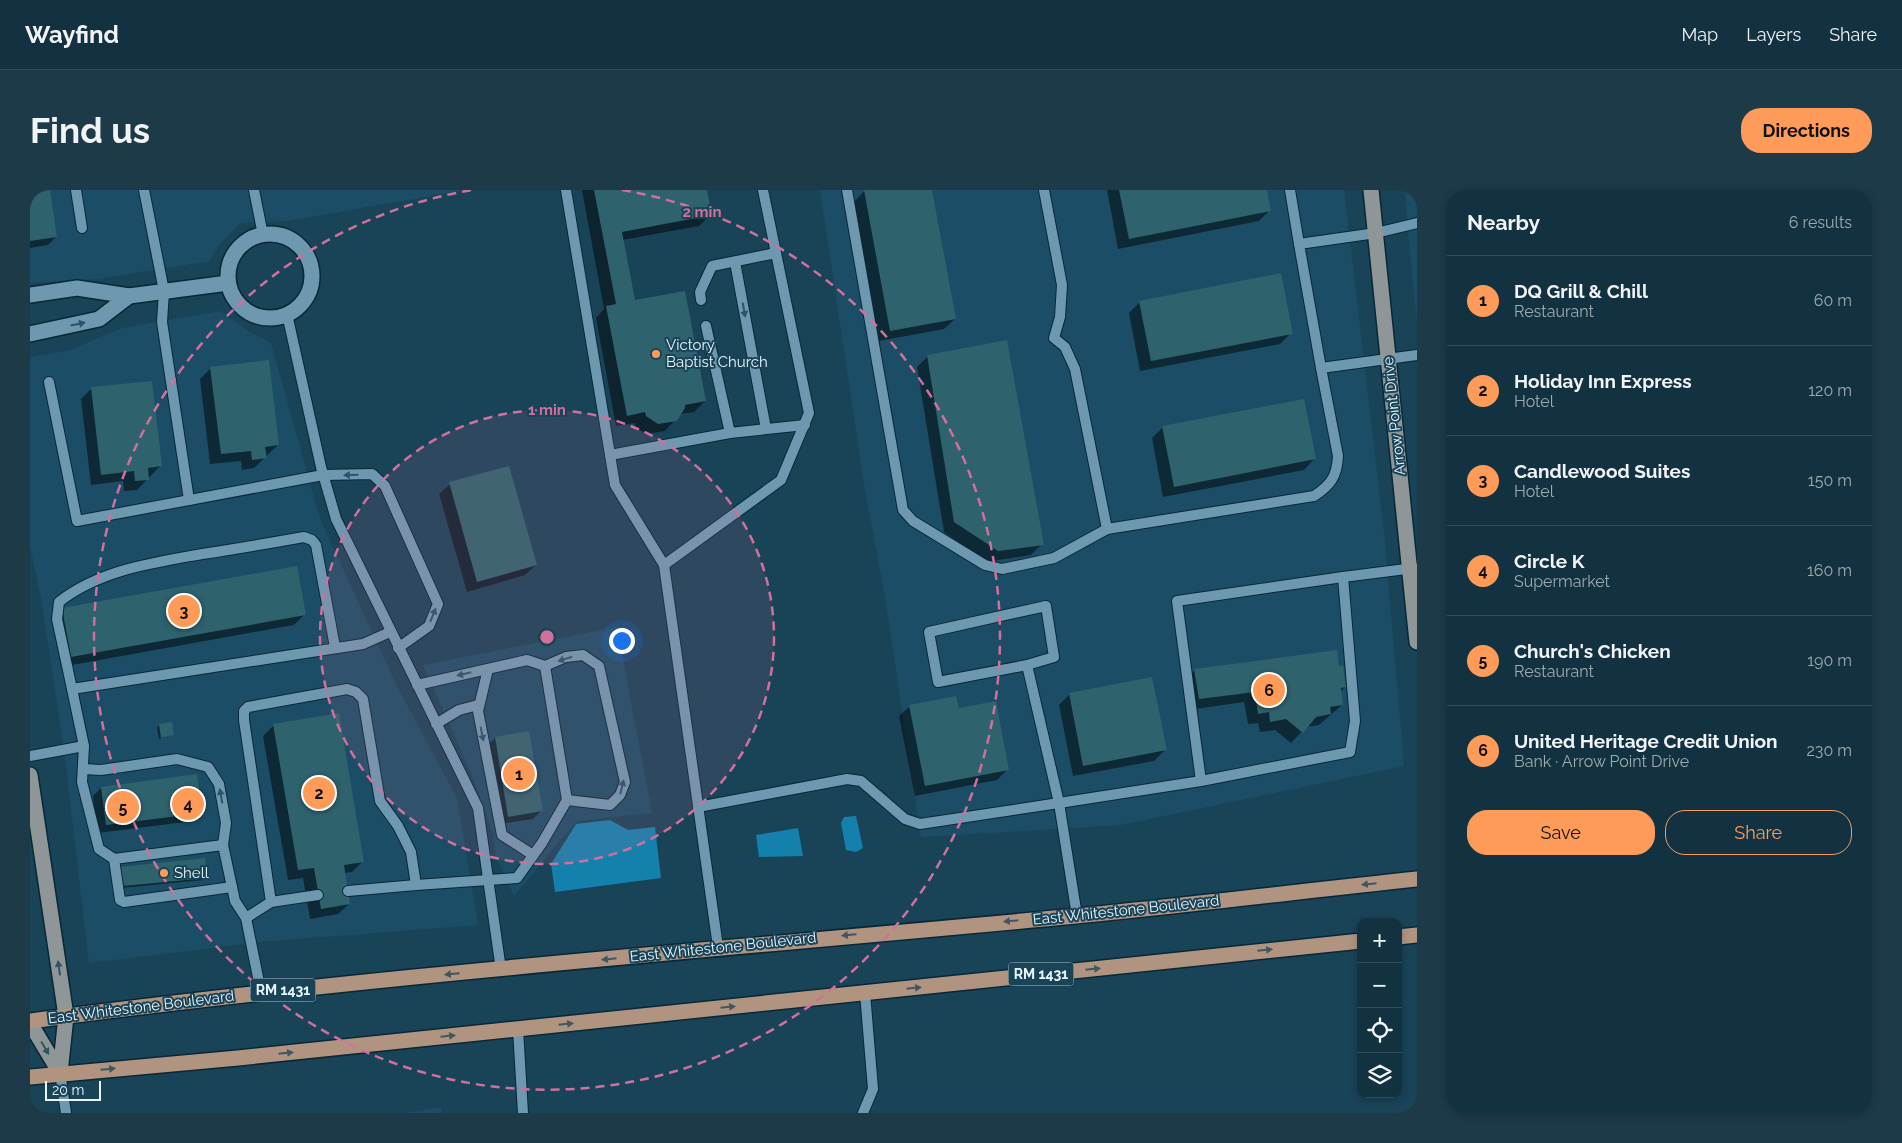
<!DOCTYPE html>
<html lang="en">
<head>
<meta charset="utf-8">
<style>
  :root { --surface:#133241; --page:#1c3a48; --text:#f1f3f6; --muted:#9daab1; --line:#324d5a; --accent:#fe9b59 }
  body { margin:0; font-family:Raleway,sans-serif; background:var(--page); color:var(--text) }
  .controls { position:absolute; right:15px; bottom:15px; display:grid; overflow:hidden; border-radius:10px; box-shadow:0 2px 8px #0003 }
  .controls button { width:45px; height:45px; display:grid; place-items:center; padding:0; border:0; border-bottom:1px solid var(--line); background:var(--surface); color:var(--text); font:25px sans-serif }
  .scale { position:absolute; left:15px; bottom:12px; width:56px; box-sizing:border-box; padding-left:5px; border:2px solid #e8f5fd; border-top:0; font-size:14px; line-height:18px; white-space:nowrap; color:#e8f5fd; -webkit-text-stroke:4px #194357; paint-order:stroke }
  .you { position:absolute; left:591px; top:450px; width:18px; height:18px; margin:-12px; border:4px solid #fff; border-radius:50%; background:#1a73e8; box-shadow:0 0 0 8px #1a73e833 }
  .badge { display:grid; place-items:center; width:32px; height:32px; border-radius:50%; background:var(--accent); color:#111; font-size:16px; font-weight:700 }
  .pin { position:absolute; translate:-50% -50%; border:2px solid #fff; box-shadow:0 1px 5px #0006 }
  .list { margin:0; padding:0; list-style:none }
  h2 { display:flex; justify-content:space-between; align-items:center; height:65px; margin:0; padding:0 20px; font-size:21px }
  h2 small { font-size:16px; font-weight:400; color:var(--muted) }
  .list li { display:grid; grid-template-columns:32px 1fr auto; gap:15px; align-items:center; box-sizing:border-box; height:90px; padding:0 20px; border-top:1px solid var(--line) }
  .list b { display:block; font-size:19px; white-space:nowrap }
  .list p { margin:0; font-size:16px; white-space:nowrap; color:var(--muted) }
  .list em { font-size:16px; font-style:normal; color:var(--muted) }
  .actions { display:flex; gap:10px; padding:15px 20px }
  .actions a { flex:1; padding:11px 0; border:1px solid var(--accent); border-radius:20px; text-align:center; font-size:18px; color:var(--accent) }
  .actions .main { background:var(--accent); color:#111 }
  .icon { flex:none; width:28px; height:28px; fill:none; stroke:currentColor; stroke-width:2; stroke-linecap:round; stroke-linejoin:round }
  .map { position:relative; flex:none; width:1387px; height:923px; overflow:hidden; border-radius:20px }
  header { display:flex; align-items:center; gap:30px; box-sizing:border-box; height:70px; padding:0 25px; background:var(--surface); border-bottom:1px solid var(--line) }
  header strong { font-size:24px }
  nav { display:flex; gap:28px; margin-inline-start:auto; font-size:18px }
  .intro { display:flex; align-items:center; justify-content:space-between; box-sizing:border-box; height:120px; padding:0 30px }
  h1 { margin:0; font-size:35px }
  .button { padding:12px 22px; border-radius:20px; background:var(--accent); color:#111; font-size:18px; font-weight:700 }
  main { display:flex; gap:30px; padding:0 30px }
  aside { flex:1; background:var(--surface); border-radius:20px; box-shadow:0 2px 8px #0003 }
  .map>svg:first-child { display:block }
  .built { fill:#1b4e66 }
  .water { fill:#1480ac }
  .shadow { fill:#0007 }
  .building { fill:#2e626d }
  .lines { fill:none; stroke-linecap:round; stroke-linejoin:round }
  .lane-casing { stroke:#082837; stroke-width:12 }
  .street-casing { stroke:#082837; stroke-width:18 }
  .secondary-casing { stroke:#082837; stroke-width:18 }
  .primary-casing { stroke:#082837; stroke-width:18 }
  .lane { stroke:#6e98af; stroke-width:10 }
  .street { stroke:#6e98af; stroke-width:15 }
  .secondary { stroke:#8f9697; stroke-width:15 }
  .primary { stroke:#b09480; stroke-width:15 }
  .oneway { fill:#2a5469 }
  .oneway2 { fill:#3f5761 }
  .oneway3 { fill:#315464 }
  .ring { fill:none; stroke:#d1709c; stroke-width:2.5; stroke-dasharray:9 6 }
  .poi-dot { fill:#fe9b59; stroke:#194357; stroke-width:2 }
  .labels { text-anchor:middle; stroke-width:4; stroke-linejoin:round; paint-order:stroke }
  .shield { fill:#194357; stroke:#aac0cb; stroke-width:1 }
  .shield-label { font-size:14px; font-weight:bold; fill:#e8f5fd }
  .poi-label { font-size:15px; fill:#e8f5fd; stroke:#194357; text-anchor:start }
  .street-label { font-size:15px; fill:#e8f5fd; stroke:#194357 }
  .centre { fill:#d1709c; stroke:#194357; stroke-width:2.5 }
  .ring-label { font-size:15px; text-anchor:middle; font-weight:bold; fill:#d1709c; stroke:#194357; stroke-width:4; stroke-linejoin:round; paint-order:stroke }
</style>
</head>
<body>
<header>
<strong>Wayfind</strong>
<nav><a>Map</a><a>Layers</a><a>Share</a></nav>
</header>
<div class="intro"><h1>Find us</h1><a class="button">Directions</a></div>
<main>
<div class="map">
<svg width="1387" height="923" viewBox="0 0 1387 923">
  <rect width="100%" height="100%" fill="#194357"/>
  <g class="built">
    <path d="M0 0H435L257 31 210 33 188 56 180 71 68 89 0 93Z"/>
    <path d="M790 0H1314L1354 343 1374 576 1091 635 891 647 855 406 835 300Z"/>
    <path d="M1375 0H1387V133L1376 18Z"/>
    <path d="M190 121 220 142 241 153 290 329 367 496 427 608 448 735 230 752 59 773 35 567 12 413 0 355V167L40 160 92 138Z"/>
    <path d="M587 437 622 623 547 631 484 706 466 667 463 643 442 585 393 475Z"/>
    <path d="M411 917 412 923H374Z"/>
  </g>
  <g class="water">
    <path d="M826 626 833 658 826 662 816 660 811 633 814 627Z"/>
    <path d="M580 630 598 640 625 637 631 688 525 702 521 674 546 634Z"/>
    <path d="M768 638 773 666 729 667 726 645Z"/>
  </g>
  <g class="shadow">
    <path d="M0 0H19L26 47 18 55 0 58Z"/>
    <path d="M552 0H676L680 25 669 36 592 50 604 111 675 211 664 222 650 224 635 241 616 244 605 237V233L586 236 566 128 574 119Z"/>
    <path d="M901 0 925 129 914 139 849 151 824 12 834 1 839 0Z"/>
    <path d="M1077 0H1235L1239 21 1229 31 1088 59Z"/>
    <path d="M1110 112 1261 143 1250 154 1110 181 1099 123Z"/>
    <path d="M898 166 1012 354 1001 365 957 372 914 342 887 177Z"/>
    <path d="M181 178 248 255 224 278 212 280 211 271 180 274 170 189Z"/>
    <path d="M61 199 130 276 107 300 94 301 93 291 61 295 51 209Z"/>
    <path d="M1133 237 1284 269 1274 280 1133 307 1122 248Z"/>
    <path d="M420 294 506 375 495 385 437 402 409 304Z"/>
    <path d="M33 419 274 425 264 435 31 477 22 430Z"/>
    <path d="M1308 478 1315 497 1310 502 1312 515 1289 535 1276 537 1261 553 1245 540 1230 542 1228 533 1218 534 1214 512 1158 520 1154 491 1165 480Z"/>
    <path d="M1040 504 1135 560 1124 571 1043 586 1029 515Z"/>
    <path d="M880 516 928 520 978 579 967 590 885 606 869 526Z"/>
    <path d="M129 535 142 545 129 549 127 538Z"/>
    <path d="M244 535 333 671 322 682 314 683 319 714 308 724 280 729 273 688 258 690 233 546Z"/>
    <path d="M465 548 511 621 503 629 470 634 457 556Z"/>
    <path d="M71 598 171 623 163 631 68 643 63 606Z"/>
    <path d="M89 680 176 688 174 690 91 698Z"/>
  </g>
  <g class="building">
    <path d="M0 0H20L27 47 0 51Z"/>
    <path d="M564 0H677L682 25 592 42 605 110 655 101 676 211 655 215V218L647 231 628 234 616 226 615 222 597 226 576 116 586 114Z"/>
    <path d="M834 0H902L926 129 860 141Z"/>
    <path d="M1089 0H1237L1241 21 1099 49Z"/>
    <path d="M1251 83 1263 144 1121 171 1109 111Z"/>
    <path d="M977 150 1014 355 968 361 924 332 897 165Z"/>
    <path d="M239 170 249 255 235 257 237 268 222 270 221 261 191 264 180 177Z"/>
    <path d="M122 191 132 276 118 278 119 290 105 291 104 281 71 285 61 197Z"/>
    <path d="M1274 209 1286 269 1144 297 1132 236Z"/>
    <path d="M479 276 507 375 447 392 419 292Z"/>
    <path d="M267 376 276 425 41 467 32 418Z"/>
    <path d="M1307 460 1309 476 1313 475 1316 497 1311 498 1313 515 1300 517 1301 524 1286 527 1273 543 1256 529 1240 532 1239 522 1228 524 1225 502 1169 509 1164 479Z"/>
    <path d="M1122 487 1137 560 1053 576 1039 503Z"/>
    <path d="M926 506 929 518 966 511 979 580 895 596 879 515Z"/>
    <path d="M309 523 334 672 314 675 320 714 291 719 284 678 268 680 243 534Z"/>
    <path d="M142 532 144 545 131 548 129 534Z"/>
    <path d="M499 541 513 621 478 627 465 547Z"/>
    <path d="M167 584 172 623 76 635 71 597Z"/>
    <path d="M175 668 177 688 93 696 90 677Z"/>
  </g>
  <g class="lines">
    <g class="lane-casing">
      <g id="lane">
        <path d="M46 0 52 38"/>
        <path d="M114 0 134 101 132 132 159 310"/>
        <path d="M224 0 233 45"/>
        <path d="M536 0 585 295 634 375 688 757"/>
        <path d="M817 0 873 320 883 331 955 375 972 379 1024 368 1077 339 1284 306C1301 295 1307 286 1308 266L1291 178"/>
        <path d="M1014 0 1032 95 1030 127 1024 148 1035 157 1045 179 1077 339"/>
        <path d="M1260 0 1269 54"/>
        <path d="M1387 33 1346 43 1269 54 1291 178 1387 165"/>
        <path d="M705 72 736 239"/>
        <path d="M671 110 670 102 682 76 746 63"/>
        <path d="M257 124 291 277 306 329 448 618 471 780"/>
        <path d="M19 192 47 331 293 285 342 284 355 296 408 414 399 436 368 458"/>
        <path d="M700 243 775 235"/>
        <path d="M580 265 700 243 676 136"/>
        <path d="M634 375 751 290 779 223 733 0"/>
        <path d="M305 457 286 355 282 350 274 347C240 353 206 359 172 364 122 373 70 380 29 412L27 429 42 499 333 454 360 442"/>
        <path d="M458 479 448 521 472 645 503 665"/>
        <path d="M387 495 497 470 515 476 536 467 553 465 569 476 595 592 590 605 580 615 537 610"/>
        <path d="M406 534 429 520 448 515"/>
        <path d="M54 556 52 592 69 659 84 669 193 655"/>
        <path d="M0 566 54 556 42 499"/>
        <path d="M53 579 71 580 147 569 178 577 189 594 196 633 193 655 205 711 216 728 231 802"/>
        <path d="M1171 591 1147 411 1313 387"/>
        <path d="M668 617 817 589 831 591 875 629 890 634 1029 613 997 475 908 492 899 442 1016 416 1024 467 997 475"/>
        <path d="M84 669 90 710 94 712 202 697"/>
        <path d="M318 701 386 695"/>
        <path d="M241 712 288 705"/>
        <path d="M1047 726 1029 613 1171 591 1320 562 1325 531 1313 387 1384 378"/>
        <path d="M216 728 241 712 214 530V521L218 517 317 499 326 502 333 509 350 611 368 636 381 662 386 695 487 688 512 653 537 610 515 476"/>
        <path d="M488 839 493 923"/>
        <path d="M30 883 36 923"/>
        <path d="M833 923 843 899 835 803"/>
      </g>
    </g>
    <g class="street-casing">
      <g id="street">
        <circle cx="240" cy="86" r="42"/>
        <path d="M0 105 47 98 99 106 198 93"/>
        <path d="M0 144 69 129 99 106"/>
      </g>
    </g>
    <g class="secondary-casing">
      <g id="secondary">
        <path d="M1341 0 1387 452"/>
        <path d="M0 585 36 826 30 883"/>
        <path d="M0 833 30 883"/>
      </g>
    </g>
    <g class="primary-casing">
      <g id="primary">
        <path d="M1368 747 1387 745"/>
        <path d="M0 831C347 785 697 759 1046 726 1160 715 1273 701 1387 689"/>
        <path d="M0 887 208 868 1331 751"/>
      </g>
    </g>
    <use href="#lane" class="lane"/>
    <use href="#street" class="street"/>
    <use href="#secondary" class="secondary"/>
    <use href="#primary" class="primary"/>
  </g>
  <defs><path id="oneway-solid" d="M-6-.8H1V-3.2L6.5 0L1 3.2V.8H-6Z" transform="scale(1.25)"/></defs>
  <g class="oneway">
    <use href="#oneway-solid" transform="translate(714 120) rotate(80)"/>
    <use href="#oneway-solid" transform="translate(48 134) rotate(-12)"/>
    <use href="#oneway-solid" transform="translate(321 285) rotate(179)"/>
    <use href="#oneway-solid" transform="translate(403 425) rotate(-68)"/>
    <use href="#oneway-solid" transform="translate(535 469) rotate(163)"/>
    <use href="#oneway-solid" transform="translate(434 484) rotate(167)"/>
    <use href="#oneway-solid" transform="translate(452 544) rotate(79)"/>
    <use href="#oneway-solid" transform="translate(592 597) rotate(-76)"/>
    <use href="#oneway-solid" transform="translate(191 606) rotate(-100)"/>
  </g>
  <g class="oneway2">
    <use href="#oneway-solid" transform="translate(1339 694) rotate(174)"/>
    <use href="#oneway-solid" transform="translate(981 731) rotate(175)"/>
    <use href="#oneway-solid" transform="translate(819 745) rotate(175)"/>
    <use href="#oneway-solid" transform="translate(1235 760) rotate(-6)"/>
    <use href="#oneway-solid" transform="translate(579 769) rotate(174)"/>
    <use href="#oneway-solid" transform="translate(1063 779) rotate(-6)"/>
    <use href="#oneway-solid" transform="translate(422 784) rotate(175)"/>
    <use href="#oneway-solid" transform="translate(884 798) rotate(-6)"/>
    <use href="#oneway-solid" transform="translate(698 817) rotate(-6)"/>
    <use href="#oneway-solid" transform="translate(536 834) rotate(-6)"/>
    <use href="#oneway-solid" transform="translate(418 846) rotate(-6)"/>
    <use href="#oneway-solid" transform="translate(256 863) rotate(-6)"/>
    <use href="#oneway-solid" transform="translate(78 879) rotate(-5)"/>
  </g>
  <g class="oneway3">
    <use href="#oneway-solid" transform="translate(29 778) rotate(-98)"/>
    <use href="#oneway-solid" transform="translate(15 858) rotate(59)"/>
  </g>
  <circle cx="517" cy="447" r="227" fill="#d1709c" fill-opacity=".12"/>
  <g class="ring">
    <circle cx="517" cy="447" r="227"/>
    <path d="M592 0A453 453 0 1 1 442 0"/>
  </g>
  <g class="poi-dot">
    <circle cx="626" cy="164" r="5"/>
    <circle cx="134" cy="683" r="5"/>
  </g>
  <g class="labels">
    <g class="shield">
      <rect x="978.5" y="772.5" width="65" height="23" rx="4"/>
      <rect x="220.5" y="788.5" width="65" height="23" rx="4"/>
    </g>
    <g class="shield-label">
      <text x="1011" y="789">RM 1431</text>
      <text x="253" y="805">RM 1431</text>
    </g>
    <g class="poi-label">
      <text x="636" y="160">Victory<tspan x="636" dy="17">Baptist Church</tspan></text>
      <text x="144" y="688">Shell</text>
    </g>
    <g class="street-label">
      <text transform="translate(1364 226) rotate(-96)" y="5">Arrow Point Drive</text>
      <text transform="translate(1096 720) rotate(-6)" y="5">East Whitestone Boulevard</text>
      <text transform="translate(693 757) rotate(-6)" y="5">East Whitestone Boulevard</text>
      <text transform="translate(111 817) rotate(-7)" y="5">East Whitestone Boulevard</text>
    </g>
  </g>
  <circle cx="517" cy="447" r="8" class="centre"/>
  <g class="ring-label">
    <text x="672" y="27">2 min</text>
    <text x="517" y="225">1 min</text>
  </g>
</svg>
<div class="controls">
<button>+</button>
<button>−</button>
<button><svg class="icon" aria-label="locate" viewBox="0 0 24 24"><circle cx="12" cy="12" r="6"/><path d="M12 2v4M12 18v4M2 12h4M18 12h4"/></svg></button>
<button><svg class="icon" aria-label="layers" viewBox="0 0 24 24"><path d="M12 4l9 5-9 5-9-5zM3 14l9 5 9-5"/></svg></button>
</div>
<div class="scale">20 m</div>
<div class="you"></div>
<div class="pin badge" style="left:489px;top:584px">1</div>
<div class="pin badge" style="left:289px;top:603px">2</div>
<div class="pin badge" style="left:154px;top:421px">3</div>
<div class="pin badge" style="left:158px;top:614px">4</div>
<div class="pin badge" style="left:93px;top:617px">5</div>
<div class="pin badge" style="left:1239px;top:500px">6</div>
</div>
<aside>
<h2>Nearby<small>6 results</small></h2>
<ul class="list">
<li><span class="badge">1</span><div><b>DQ Grill &amp; Chill</b><p>Restaurant</p></div><em>60 m</em></li>
<li><span class="badge">2</span><div><b>Holiday Inn Express</b><p>Hotel</p></div><em>120 m</em></li>
<li><span class="badge">3</span><div><b>Candlewood Suites</b><p>Hotel</p></div><em>150 m</em></li>
<li><span class="badge">4</span><div><b>Circle K</b><p>Supermarket</p></div><em>160 m</em></li>
<li><span class="badge">5</span><div><b>Church's Chicken</b><p>Restaurant</p></div><em>190 m</em></li>
<li><span class="badge">6</span><div><b>United Heritage Credit Union</b><p>Bank · Arrow Point Drive</p></div><em>230 m</em></li>
</ul>
<div class="actions"><a class="main">Save</a><a>Share</a></div>
</aside>
</main>
</body>
</html>
